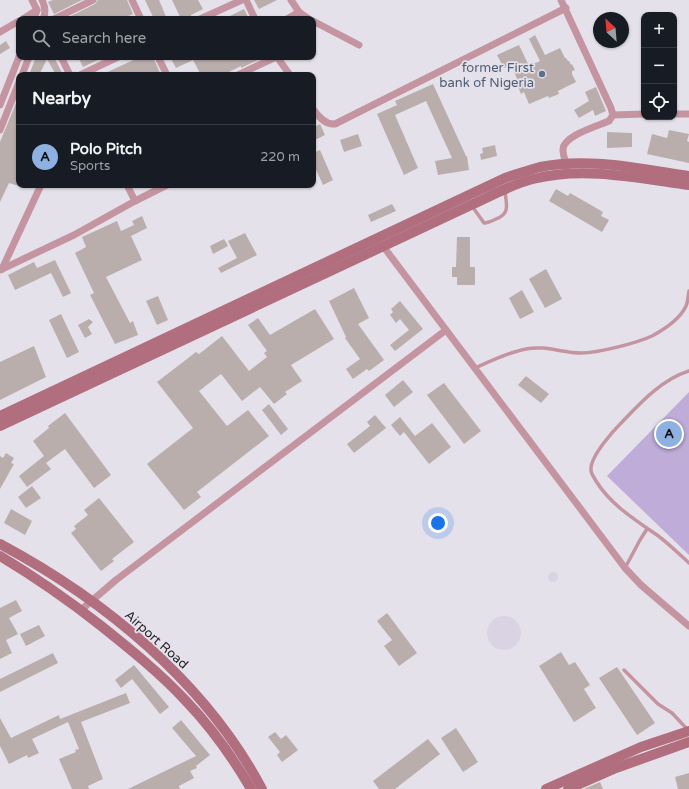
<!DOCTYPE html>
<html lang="en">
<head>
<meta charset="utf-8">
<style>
  :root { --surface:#171b24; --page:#20242c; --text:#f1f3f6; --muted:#9ea1a6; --line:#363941; --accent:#8eb1e2 }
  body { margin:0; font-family:"Varela Round",sans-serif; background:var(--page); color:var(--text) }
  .controls { position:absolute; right:12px; top:12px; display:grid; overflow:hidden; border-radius:8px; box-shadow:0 1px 3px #0004 }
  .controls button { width:36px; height:36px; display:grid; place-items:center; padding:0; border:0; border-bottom:1px solid var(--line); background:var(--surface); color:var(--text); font:20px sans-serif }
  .compass { position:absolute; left:593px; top:12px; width:36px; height:36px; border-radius:50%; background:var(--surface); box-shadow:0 1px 3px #0004; rotate:334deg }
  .you { position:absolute; left:438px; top:523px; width:14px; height:14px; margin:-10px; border:3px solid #fff; border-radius:50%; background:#1a73e8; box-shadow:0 0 0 6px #1a73e833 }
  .badge { display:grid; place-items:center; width:26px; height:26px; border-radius:50%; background:var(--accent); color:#111; font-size:13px; font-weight:700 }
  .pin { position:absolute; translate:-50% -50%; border:2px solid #fff; box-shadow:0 1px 4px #0006 }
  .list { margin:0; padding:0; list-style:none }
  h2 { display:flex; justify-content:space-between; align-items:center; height:52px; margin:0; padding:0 16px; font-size:17px }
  h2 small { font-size:13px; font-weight:400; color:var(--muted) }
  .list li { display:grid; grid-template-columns:26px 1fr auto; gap:12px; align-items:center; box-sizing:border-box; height:64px; padding:0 16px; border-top:1px solid var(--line) }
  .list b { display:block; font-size:15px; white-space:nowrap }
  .list p { margin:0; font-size:13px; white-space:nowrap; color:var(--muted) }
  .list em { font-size:13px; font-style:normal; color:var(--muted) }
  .icon { flex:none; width:22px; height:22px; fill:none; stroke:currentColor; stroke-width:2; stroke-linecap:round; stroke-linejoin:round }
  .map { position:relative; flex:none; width:689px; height:789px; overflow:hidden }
  .search { position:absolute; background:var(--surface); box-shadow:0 1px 3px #0004; left:16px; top:16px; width:300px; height:44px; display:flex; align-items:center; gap:10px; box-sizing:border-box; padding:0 14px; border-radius:8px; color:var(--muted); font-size:15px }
  .panel { position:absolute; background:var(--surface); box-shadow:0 1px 3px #0004; left:16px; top:72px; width:300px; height:116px; border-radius:8px }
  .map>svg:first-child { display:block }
  .built { fill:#dad3e3 }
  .green { fill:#bfacd9 }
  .building { fill:#b9aeac }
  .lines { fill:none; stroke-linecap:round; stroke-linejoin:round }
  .lane { stroke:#c495a0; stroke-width:3.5 }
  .street { stroke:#c495a0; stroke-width:7 }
  .secondary { stroke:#b16e7f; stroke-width:10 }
  .service-dot { fill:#5c6f8a; stroke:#e5e1ea; stroke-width:1.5 }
  .labels { text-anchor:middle; stroke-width:3.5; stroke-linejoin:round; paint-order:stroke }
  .service-label { font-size:13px; fill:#4e5e75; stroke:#e5e1ea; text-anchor:end }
  .street-label { font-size:13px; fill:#28272a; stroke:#e5e1ea }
</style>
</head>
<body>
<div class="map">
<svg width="689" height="789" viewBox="0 0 689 789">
  <rect width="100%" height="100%" fill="#e5e1ea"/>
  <g class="built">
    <circle cx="553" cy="577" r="5"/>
    <circle cx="504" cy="633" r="17"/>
  </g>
  <path class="green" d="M689 392V555L607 476Z"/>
  <g class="building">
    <path d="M53 0H82L54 14 48 2Z"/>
    <path d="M98 0H127L133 14 121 19H65L95 4Z"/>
    <path d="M145 0H159L167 19H154Z"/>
    <path d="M172 0H198L203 9 191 15V16L185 19H181Z"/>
    <path d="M254 0H277L259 9Z"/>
    <path d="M244 9 249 19H224Z"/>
    <path d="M535 35 545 55 560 48 565 58H566L568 61H569L571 65 572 64 575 70 572 71V74L576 82 558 91 559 94 549 98 548 96 529 104 524 92 521 94 517 84 519 83 511 65 504 68 497 55 519 45 529 66 540 61 529 39Z"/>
    <path d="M6 41 10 48 0 54V45Z"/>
    <path d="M36 57H54L63 75H56L47 59 39 75H29Z"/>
    <path d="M78 57H104L83 67Z"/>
    <path d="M140 57H153L161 75H101Z"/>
    <path d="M170 57H264L241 68V66L223 75H201L193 60 176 68Z"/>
    <path d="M433 84 466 156H467L469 170 438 175 435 161 452 158 426 101 395 115 418 168 404 175 377 114 397 105 395 101Z"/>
    <path d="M596 87 606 111 595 116 593 110 579 118 574 110 589 101 585 92Z"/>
    <path d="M19 96V186L9 183 0 202V142Z"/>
    <path d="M320 124 325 135 315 140 313 137V128Z"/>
    <path d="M669 130 689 134 687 141 689 142V163L647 154 652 134 667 138Z"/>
    <path d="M607 132 632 133V147L607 148Z"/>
    <path d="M358 134 362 146 344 152 340 140Z"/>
    <path d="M495 145 497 156 481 160 480 154 483 153 482 148Z"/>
    <path d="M320 150 333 180 323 185 313 163V153Z"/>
    <path d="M556 189 568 196 570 193 603 212 601 216 609 220 602 232 549 201Z"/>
    <path d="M392 204 396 211 371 222 368 215Z"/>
    <path d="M142 216 147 228 131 236 142 260 106 277 130 323 133 321 138 335 115 344 90 295 94 293 75 253 86 247 82 237 117 221 121 231 134 225 132 221Z"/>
    <path d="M245 233 257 255 221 273 218 268 237 258 228 241Z"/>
    <path d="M457 237H470V267H475V285H457V277H452V267H456Z"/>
    <path d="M224 239 228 246 213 254 210 246Z"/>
    <path d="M55 260 71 293 63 297 51 273 15 290 8 275 34 262 37 268Z"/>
    <path d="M546 269 562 299 545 308 529 279Z"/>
    <path d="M354 288 369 318 358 324 384 360 369 371 367 369 353 379 346 369 360 359 345 338 346 337 329 301Z"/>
    <path d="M522 290 534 312 520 319 509 298Z"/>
    <path d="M158 296 168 320 157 325 146 301Z"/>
    <path d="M400 301 423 329 395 351 390 345 409 330 400 319 396 323 390 315 393 312 391 309Z"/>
    <path d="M315 309 334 339 291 365 302 381 285 392 287 394 274 404 260 387 242 401 221 374 199 391 227 426 248 410 269 436 197 492 201 497 184 510 147 464 193 428 157 382 196 352 199 354 222 336 249 371 267 357 264 353 267 351 248 325 258 318 270 335Z"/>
    <path d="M61 314 79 352 67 358 49 320Z"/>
    <path d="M89 319 93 322 88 327 92 334 85 338 78 325Z"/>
    <path d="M34 346 46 377 0 400V362Z"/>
    <path d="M526 376 549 394 541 403 518 385Z"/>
    <path d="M403 380 413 392 394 407 385 395Z"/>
    <path d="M444 383 481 431 464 444 427 395Z"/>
    <path d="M269 404 288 429 281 435 262 410Z"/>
    <path d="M65 413 111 475 94 488 65 449 46 463 51 469 27 487 19 476 44 456 33 441 49 428 48 426Z"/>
    <path d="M375 415 386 428 354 453 347 444 370 426 367 422Z"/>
    <path d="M400 417 415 436 432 423 451 447 429 464 404 432 400 436 391 425Z"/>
    <path d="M6 453 14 458 11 463 14 464 0 489V456L3 458Z"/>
    <path d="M32 486 41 498 26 508 18 497Z"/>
    <path d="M99 498 134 542 112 559 114 561 101 571 71 533 76 529 74 526 88 515 84 510Z"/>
    <path d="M11 509 32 521 25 535 4 523Z"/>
    <path d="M16 600 22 611 9 618 18 634 6 640 12 653 0 659V608Z"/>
    <path d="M387 613 417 653 399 666 384 646 392 640 377 621Z"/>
    <path d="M39 625 45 636 26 646 20 634Z"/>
    <path d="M561 652 569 665 575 662 590 685 584 689 596 708 574 722 539 666Z"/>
    <path d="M53 653 58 663 0 692V679Z"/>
    <path d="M134 665 169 707 160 714 132 679 121 688 115 680Z"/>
    <path d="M617 667 655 723 637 735 599 678Z"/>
    <path d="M126 693 130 703 81 722 103 779 88 786 89 789H72L59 759 76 752 75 750 79 749 68 722 32 739 39 753 28 758 27 755 9 764 0 746V718L11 738 59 715 60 719Z"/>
    <path d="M181 720 210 755 196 766 197 768 190 771 194 778 179 786 180 789H128L196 756 172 728Z"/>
    <path d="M456 728 478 762 463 772 441 738Z"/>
    <path d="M275 732 281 739 286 735 298 750 282 762 277 755 280 752 268 737Z"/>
    <path d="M428 739 440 754 395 789H379L373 781Z"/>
    <path d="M689 773V789H678L675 777Z"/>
    <path d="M600 782 603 789H584Z"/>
  </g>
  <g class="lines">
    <g class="lane">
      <path d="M472 206 484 223C488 223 492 221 496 219 511 213 506 204 505 191"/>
      <path d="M475 368C491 361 509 352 526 349 544 345 563 353 581 353 598 353 637 343 652 336 665 329 680 319 686 306 688 302 688 296 689 291"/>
      <path d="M689 371C663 379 642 401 624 420 614 430 590 456 591 470 591 474 594 477 596 481 610 504 635 520 657 535 668 543 679 554 689 563"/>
      <path d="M625 568 640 540 647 529"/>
      <path d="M624 670 658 704 672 713 688 730"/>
    </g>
    <g class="street">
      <path d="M32 0 37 10 34 19"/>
      <path d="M42 0C45 6 46 13 43 19"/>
      <path d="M132 0 141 19"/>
      <path d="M246 0 255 19"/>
      <path d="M291 0 299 12 309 19"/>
      <path d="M561 0 611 108 613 115 609 121C598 126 562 136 563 150 563 156 566 162 567 168"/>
      <path d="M23 19 37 10"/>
      <path d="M54 19 93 0"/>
      <path d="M200 19 242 0"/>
      <path d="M287 19 299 12"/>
      <path d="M313 21 359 45"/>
      <path d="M0 32 19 21"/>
      <path d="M61 57 70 75"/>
      <path d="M158 57 167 75"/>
      <path d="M277 57 290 75"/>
      <path d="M22 75 29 57"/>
      <path d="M80 75 118 57"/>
      <path d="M238 75 276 57"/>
      <path d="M0 105 19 57"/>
      <path d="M313 109C318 116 325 125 335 124L566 8"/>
      <path d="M674 114H689"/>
      <path d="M613 115 644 114"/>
      <path d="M0 130 19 82"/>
      <path d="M127 185 135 201"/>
      <path d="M383 246 625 568 641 585 689 626"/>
      <path d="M2 269 41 185"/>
      <path d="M0 270 74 235 135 201 167 185"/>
      <path d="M81 610 116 580 446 330"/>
    </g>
    <g class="secondary">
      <path d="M0 416 505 178C517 174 528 170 540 167 589 157 641 169 689 176"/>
      <path d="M0 426 471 205C491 196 512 184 533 179 584 166 638 178 689 185"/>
      <path d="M0 544C105 600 206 683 262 789"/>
      <path d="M0 556C35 577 68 600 100 625 130 649 160 673 186 701 211 727 233 758 251 789"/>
      <path d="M546 789 641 747 689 731"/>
      <path d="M568 789 616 768 689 742"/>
    </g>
  </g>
  <circle class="service-dot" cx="542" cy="74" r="4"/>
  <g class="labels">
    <g class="service-label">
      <text x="534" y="72">former First<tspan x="534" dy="15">bank of Nigeria</tspan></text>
    </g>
    <g class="street-label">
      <text transform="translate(157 639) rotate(42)" y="5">Airport Road</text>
    </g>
  </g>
</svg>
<div class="controls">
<button>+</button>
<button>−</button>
<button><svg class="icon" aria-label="locate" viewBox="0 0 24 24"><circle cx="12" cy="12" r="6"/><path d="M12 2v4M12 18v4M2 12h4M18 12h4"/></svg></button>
</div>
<svg class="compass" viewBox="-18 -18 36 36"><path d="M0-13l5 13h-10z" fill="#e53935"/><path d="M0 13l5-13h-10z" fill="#9ea1a6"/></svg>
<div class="you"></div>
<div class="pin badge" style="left:669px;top:434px">A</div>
<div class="search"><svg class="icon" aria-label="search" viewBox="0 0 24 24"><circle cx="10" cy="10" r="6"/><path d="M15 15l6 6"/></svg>Search here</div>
<section class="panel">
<h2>Nearby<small></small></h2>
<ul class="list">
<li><span class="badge">A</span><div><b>Polo Pitch</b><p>Sports</p></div><em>220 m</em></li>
</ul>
</section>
</div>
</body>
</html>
